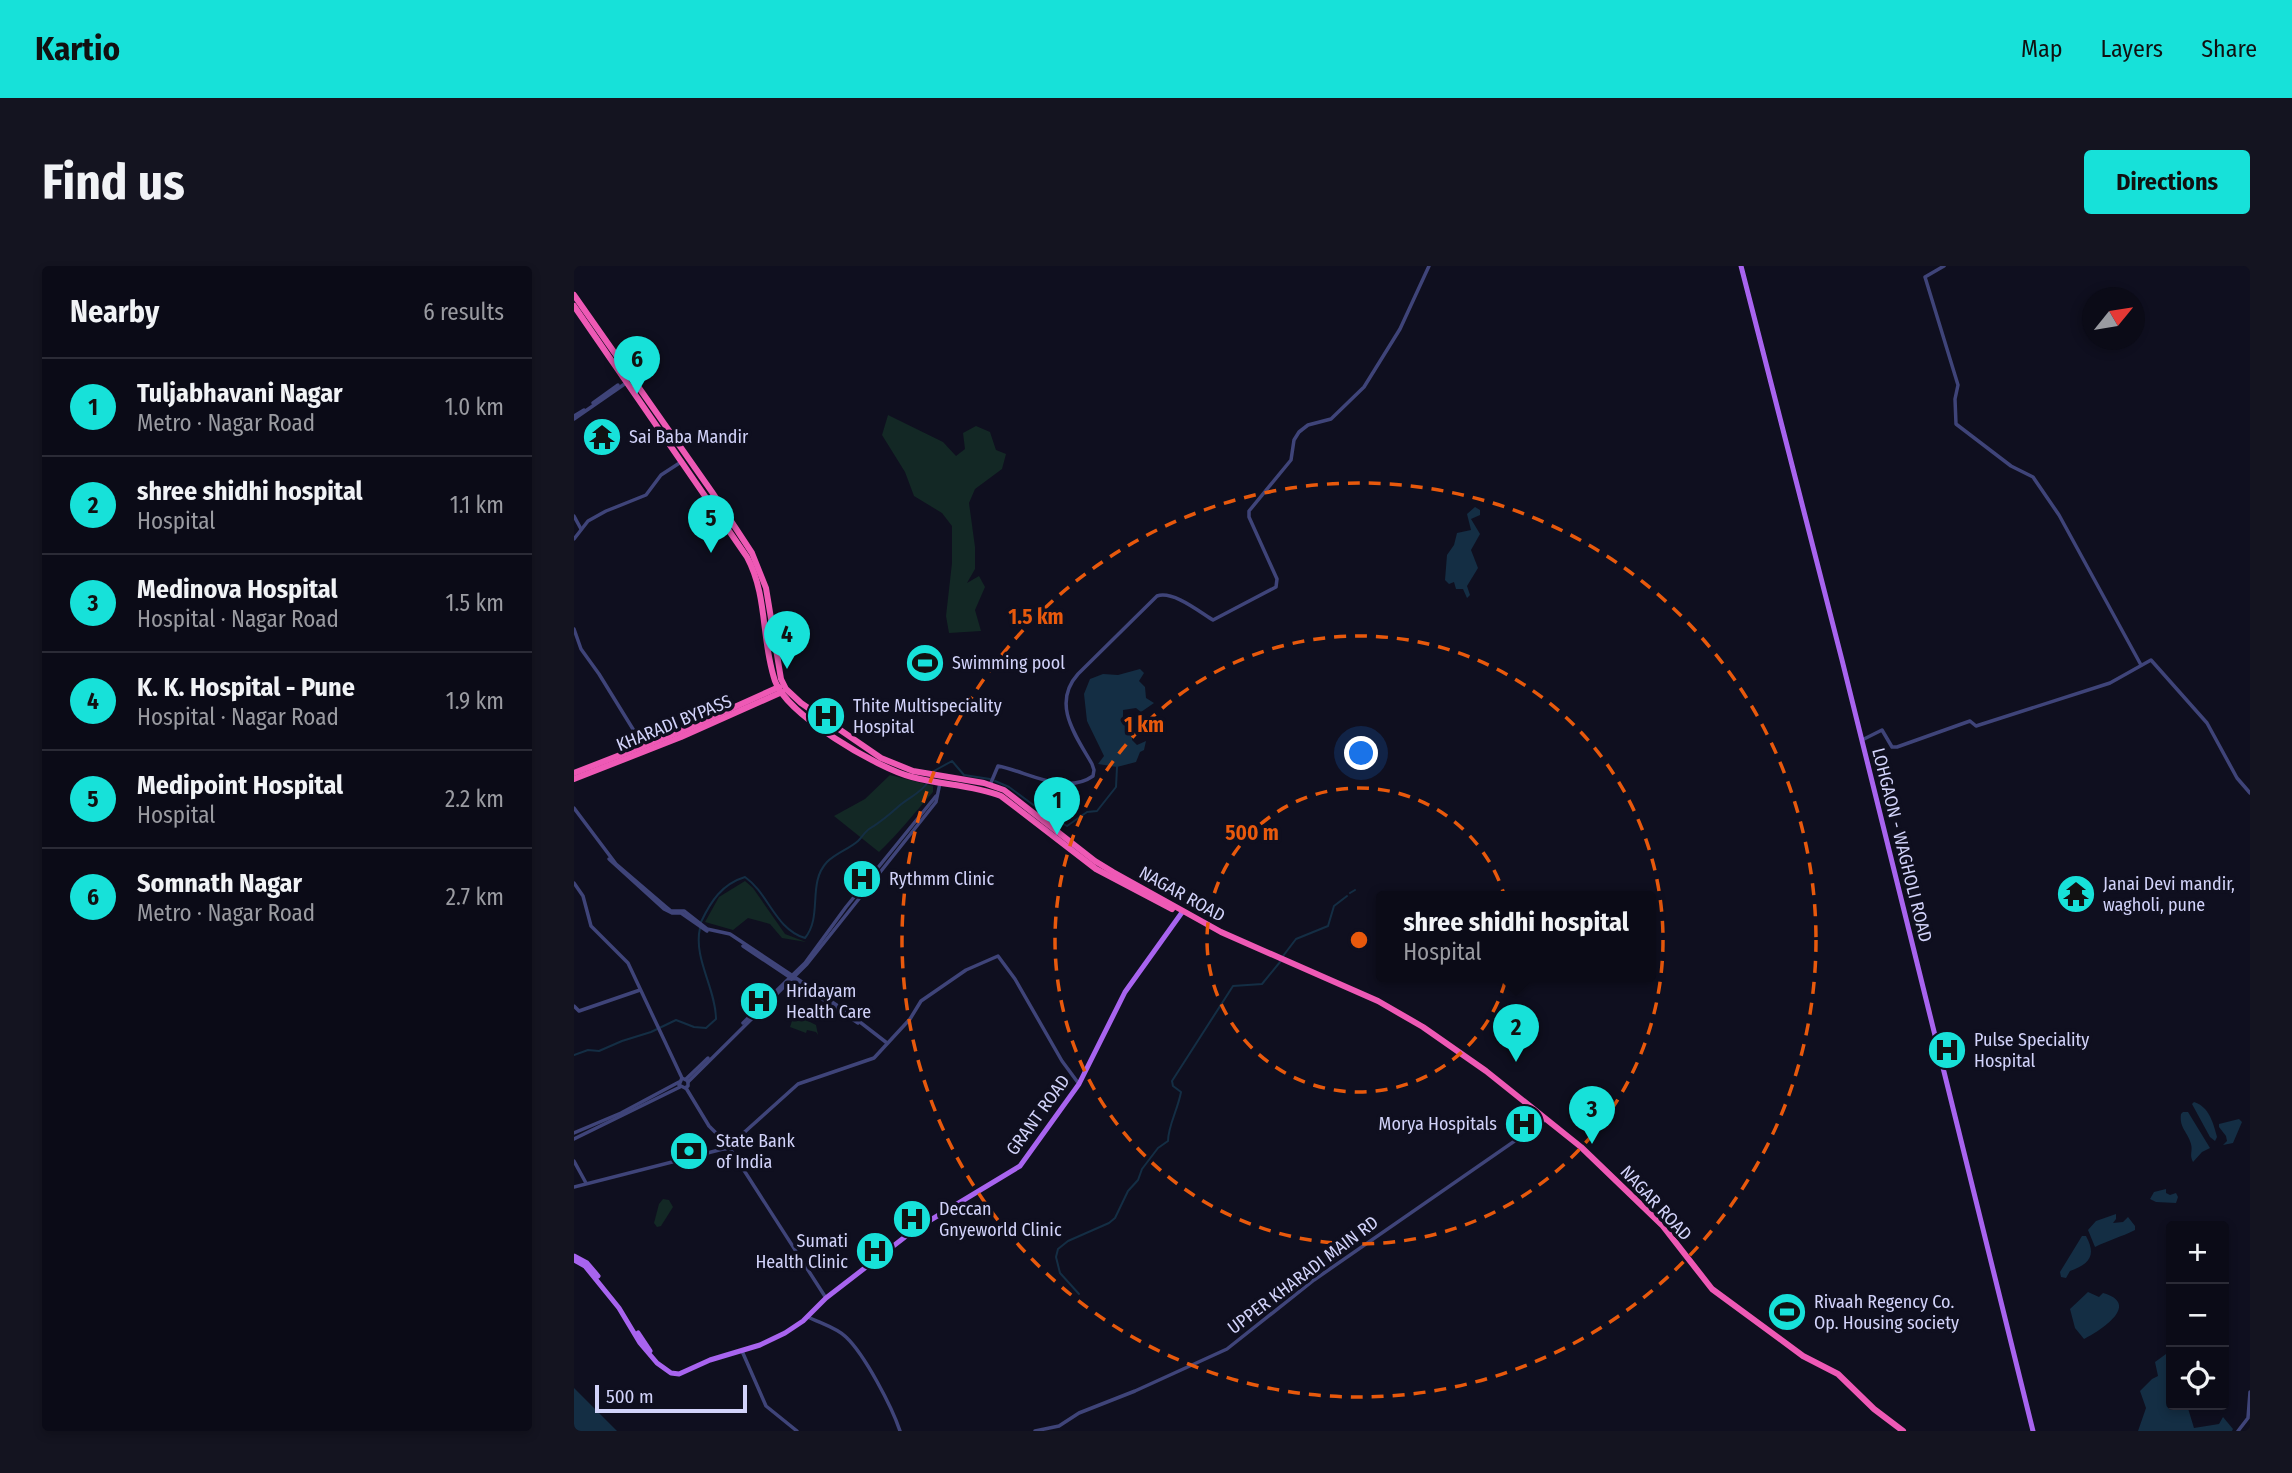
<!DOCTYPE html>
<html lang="en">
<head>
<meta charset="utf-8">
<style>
  :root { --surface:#0b0b17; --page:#141420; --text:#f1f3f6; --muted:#9a9ba1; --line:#2b2b36; --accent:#17e1d9 }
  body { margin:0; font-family:"Fira Sans Condensed",sans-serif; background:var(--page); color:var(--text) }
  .controls { position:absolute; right:21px; bottom:21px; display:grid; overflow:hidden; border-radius:7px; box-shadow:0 4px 10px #0003 }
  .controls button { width:63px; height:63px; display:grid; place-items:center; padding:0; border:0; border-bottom:2px solid var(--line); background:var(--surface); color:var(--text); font:35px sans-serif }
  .compass { position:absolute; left:1508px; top:21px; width:63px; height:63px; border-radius:50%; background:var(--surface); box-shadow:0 4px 10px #0003; rotate:60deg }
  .scale { position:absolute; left:21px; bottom:18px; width:152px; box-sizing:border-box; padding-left:7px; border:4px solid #d2d3fa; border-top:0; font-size:19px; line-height:24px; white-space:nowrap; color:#d2d3fa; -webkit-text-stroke:5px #0f0f1f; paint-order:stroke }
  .you { position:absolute; left:788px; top:488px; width:24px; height:24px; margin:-18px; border:5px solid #fff; border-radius:50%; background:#1a73e8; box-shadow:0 0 0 10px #1a73e833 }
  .badge { display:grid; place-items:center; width:46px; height:46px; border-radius:50%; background:var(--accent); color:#111; font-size:23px; font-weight:700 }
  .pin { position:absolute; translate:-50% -58px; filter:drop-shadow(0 2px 4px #0008) }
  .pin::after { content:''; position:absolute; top:37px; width:24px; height:21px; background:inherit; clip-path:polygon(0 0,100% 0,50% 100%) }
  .popup { position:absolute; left:802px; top:625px; width:280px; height:91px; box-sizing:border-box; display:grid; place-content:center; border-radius:7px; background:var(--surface); filter:drop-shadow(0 2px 5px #0005); font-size:23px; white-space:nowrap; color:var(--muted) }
  .popup b { font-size:26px; color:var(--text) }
  .popup::after { content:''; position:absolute; left:50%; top:100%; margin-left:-14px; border:14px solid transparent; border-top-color:var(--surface) }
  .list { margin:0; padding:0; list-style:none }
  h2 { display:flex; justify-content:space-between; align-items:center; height:91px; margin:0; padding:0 28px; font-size:30px }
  h2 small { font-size:23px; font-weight:400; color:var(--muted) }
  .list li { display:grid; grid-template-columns:46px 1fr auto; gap:21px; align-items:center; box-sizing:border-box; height:98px; padding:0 28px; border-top:2px solid var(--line) }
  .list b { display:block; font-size:26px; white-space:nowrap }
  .list p { margin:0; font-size:23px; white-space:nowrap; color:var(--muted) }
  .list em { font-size:23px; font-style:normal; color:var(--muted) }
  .icon { flex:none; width:38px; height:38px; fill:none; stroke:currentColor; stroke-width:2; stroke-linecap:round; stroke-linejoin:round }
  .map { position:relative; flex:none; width:1676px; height:1165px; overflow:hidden; border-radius:7px }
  header { display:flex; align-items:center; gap:42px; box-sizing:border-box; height:98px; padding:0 35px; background:var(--accent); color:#111 }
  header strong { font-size:33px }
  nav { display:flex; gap:38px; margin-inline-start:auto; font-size:24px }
  .intro { display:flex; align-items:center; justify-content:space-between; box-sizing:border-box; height:168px; padding:0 42px }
  h1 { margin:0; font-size:49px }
  .button { padding:18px 32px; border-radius:7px; background:var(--accent); color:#111; font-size:24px; font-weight:700 }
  main { display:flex; gap:42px; padding:0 42px }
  aside { flex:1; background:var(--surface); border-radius:7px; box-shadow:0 4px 10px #0003 }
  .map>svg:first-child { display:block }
  .green { fill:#132825 }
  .water { fill:#142e44 }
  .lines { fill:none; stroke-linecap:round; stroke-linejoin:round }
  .stream { stroke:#142e44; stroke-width:2 }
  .minor { stroke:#3f4479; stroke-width:3.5 }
  .major { stroke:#a864ef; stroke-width:5 }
  .highway { stroke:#ee59b5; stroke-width:6 }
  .ring { fill:none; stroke:#e8590c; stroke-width:3.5; stroke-dasharray:12 9 }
  .labels { text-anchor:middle; stroke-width:7; stroke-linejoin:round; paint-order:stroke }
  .poi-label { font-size:18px; fill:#d2d3fa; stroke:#0f0f1f; text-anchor:start }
  .street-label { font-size:18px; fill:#d2d3fa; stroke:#0f0f1f }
  .centre { fill:#e8590c; stroke:#0f0f1f; stroke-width:3.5 }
  .ring-label { font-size:21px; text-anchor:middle; font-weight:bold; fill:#e8590c; stroke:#0f0f1f; stroke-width:7; stroke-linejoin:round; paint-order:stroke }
</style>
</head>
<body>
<header>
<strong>Kartio</strong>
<nav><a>Map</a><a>Layers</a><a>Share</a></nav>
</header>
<div class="intro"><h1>Find us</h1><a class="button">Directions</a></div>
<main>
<aside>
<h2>Nearby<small>6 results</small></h2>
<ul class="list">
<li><span class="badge">1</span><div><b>Tuljabhavani Nagar</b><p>Metro · Nagar Road</p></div><em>1.0 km</em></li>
<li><span class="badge">2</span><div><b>shree shidhi hospital</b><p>Hospital</p></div><em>1.1 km</em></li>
<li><span class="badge">3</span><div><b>Medinova Hospital</b><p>Hospital · Nagar Road</p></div><em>1.5 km</em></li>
<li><span class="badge">4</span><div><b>K. K. Hospital - Pune</b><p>Hospital · Nagar Road</p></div><em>1.9 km</em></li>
<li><span class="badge">5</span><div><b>Medipoint Hospital</b><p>Hospital</p></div><em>2.2 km</em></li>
<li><span class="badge">6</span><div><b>Somnath Nagar</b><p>Metro · Nagar Road</p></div><em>2.7 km</em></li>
</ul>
</aside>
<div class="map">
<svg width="1676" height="1165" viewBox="0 0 1676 1165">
  <rect width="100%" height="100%" fill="#0f0f1f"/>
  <g class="green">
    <path d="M314 149 369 176 382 190 391 183 389 167 402 160 416 166 422 184 432 188 428 203 401 223 395 237 401 281V303L393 317 405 310 411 321 401 344 407 365 375 367 372 350 378 297V260L368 247 340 230 331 206 308 169Z"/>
    <path d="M316 509 359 520V526C341 546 325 567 305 586L260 550 291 533Z"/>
    <path d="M171 615 179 622 211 668 232 676 208 672 196 658 174 652 159 664 131 656 145 631Z"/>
    <path d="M232 754 242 759 244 769 242 766 233 764 232 767 216 761 218 755Z"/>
    <path d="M89 933 95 934 99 941 87 960 83 961 80 957 85 938Z"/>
  </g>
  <g class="water">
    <path d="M901 241 906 244V249L897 253 906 268 897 284 904 302 893 320 896 329 893 332 889 323H882L880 316 875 318 871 314 873 289 880 279 883 267 897 264 893 248Z"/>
    <path d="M566 403 570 407 565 415 571 421 572 432 580 437 567 446 562 442 549 444V453L558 461V474L563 479 572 475 570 484 566 486 562 496 543 501 524 498 530 490 513 455 510 428 516 413 529 408 544 409Z"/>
    <path d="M1620 836C1635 841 1639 856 1643 871L1641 875 1636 871 1618 838Z"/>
    <path d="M1609 846H1614L1636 882 1628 886 1619 896C1615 888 1619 886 1617 878 1614 866 1605 862 1607 848Z"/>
    <path d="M1665 853 1668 856 1659 877 1649 879 1653 875 1652 870 1645 861V858Z"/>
    <path d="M1592 923V927L1596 929 1602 927 1604 931 1602 937 1582 936 1576 933 1580 926Z"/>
    <path d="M1542 948V953L1539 957 1549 956 1554 951 1561 960V964C1547 971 1535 974 1521 981L1514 964 1522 955Z"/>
    <path d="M1508 970H1512C1523 990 1515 998 1496 1005L1492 1012 1487 1011 1486 1006Z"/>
    <path d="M1514 1026 1525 1031 1529 1027C1568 1038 1526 1065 1510 1073L1501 1062 1496 1043Z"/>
    <path d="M1592 1088 1597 1096V1139H1613L1620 1162 1645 1158 1649 1151 1659 1163 1658 1165H1564L1572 1142 1566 1125 1578 1113 1584 1110 1581 1096Z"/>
    <path d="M0 1122 43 1165H0Z"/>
  </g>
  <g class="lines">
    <g class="stream">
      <path d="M360 505 378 495 390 509 416 513"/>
      <path d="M421 515 435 521 469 546 493 560 513 546 523 545 542 521 543 501"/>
      <path d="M776 627 781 624"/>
      <path d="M127 656C137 635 148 618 171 611 195 628 201 663 231 672 249 650 233 617 253 596 262 587 275 583 284 575 288 571 291 566 295 563 307 556 315 549 325 540 335 531 346 528 354 516"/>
      <path d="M709 690 722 673 754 660 760 640 773 630"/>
      <path d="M0 789 14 784 25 785 48 775 77 766 102 754 120 761 132 762 142 753C142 723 119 692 126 662"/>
      <path d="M505 1028 486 1007 482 991 484 983 494 975 535 957 541 952 554 925 564 914 568 903 584 882 594 875C594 860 604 843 607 826L599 820 598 815 659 720 688 718 706 696"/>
    </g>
    <g class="minor">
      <path d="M1370 0 1351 11 1384 119 1381 133 1382 158 1437 200 1459 211 1485 249 1567 399"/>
      <path d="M19 137 44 119"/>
      <path d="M0 150 10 144"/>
      <path d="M0 153 52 117"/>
      <path d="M0 250 7 263"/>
      <path d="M0 273 14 255 32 245 72 229 87 209 107 196"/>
      <path d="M0 363 7 383 25 408 70 481"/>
      <path d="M1288 474 1308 464 1318 481H1323L1396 455 1402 460 1536 417 1577 394 1633 457 1663 512 1676 527"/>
      <path d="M416 519 424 500C452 505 491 530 519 510L520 504 518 498C502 470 477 438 504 408L583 330C599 324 627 347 639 354L702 321 703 313 675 251V245L717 194 720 174 725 166 734 159 757 153 790 121 826 63 855 0"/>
      <path d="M0 542 42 598 91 640 97 645H110L133 663 156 668 273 746 313 777"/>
      <path d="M35 593 90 643 98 647H107L133 665"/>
      <path d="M0 617 9 630 17 660 54 697 108 812 114 815V820L111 822 105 819 108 812"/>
      <path d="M169 680 284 757"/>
      <path d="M0 740 5 745 66 724"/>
      <path d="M169 757 231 697 272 641 362 530"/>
      <path d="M112 813 134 792"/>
      <path d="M114 816 233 698 362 536 366 517"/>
      <path d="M112 822 135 860 151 876"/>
      <path d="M0 867 47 847 105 816"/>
      <path d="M0 873 106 821"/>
      <circle cx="151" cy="879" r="4"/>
      <path d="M155 880 224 818 300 792 336 753 347 735 392 704 424 690 441 713 488 795 505 818"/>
      <path d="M155 881 252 1032"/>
      <path d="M0 895 12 917"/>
      <path d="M0 921 149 883"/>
      <path d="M234 1051C246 1057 263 1062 272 1071 291 1089 318 1141 326 1165"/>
      <path d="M168 1085 192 1140 223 1165"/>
      <path d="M461 1165 485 1160 505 1147 561 1125 653 1083 740 1014 971 854"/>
      <path d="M1664 1165 1674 1152 1676 1126"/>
    </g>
    <g class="major">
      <path d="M1167 0 1268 394 1459 1165"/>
      <path d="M0 990 13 997 24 1010"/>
      <path d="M0 994 11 1000 45 1042 66 1077 83 1097 97 1107 105 1108 136 1094 186 1079 211 1067 229 1055 252 1032 340 964 446 900 505 818 551 726 609 645"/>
      <path d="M64 1067 76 1085"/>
    </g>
    <g class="highway">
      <path d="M0 29 138 226 178 287 192 322 207 413 212 423 227 437 307 492 339 505 410 517 430 524 521 595 539 606 647 666 804 735 849 761 912 805 1007 881 1088 959 1138 1023 1229 1090 1264 1108 1300 1143 1329 1165"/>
      <path d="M0 40 173 291C194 330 187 374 201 415 213 449 303 502 338 511 367 519 399 519 427 530L522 603 598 643"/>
      <path d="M0 507 105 466 205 421"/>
      <path d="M0 513 107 471 208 426"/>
    </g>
  </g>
  <g class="ring">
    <circle cx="785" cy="674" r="152"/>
    <circle cx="785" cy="674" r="304"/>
    <circle cx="785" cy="674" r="457"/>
  </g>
  <defs>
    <g id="temple-disc" transform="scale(2.0125)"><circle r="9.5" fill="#17e1d9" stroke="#0f0f1f"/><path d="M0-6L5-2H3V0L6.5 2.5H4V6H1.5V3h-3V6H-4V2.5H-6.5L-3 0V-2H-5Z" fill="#111"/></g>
    <g id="stadium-disc" transform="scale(2.0125)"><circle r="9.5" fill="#17e1d9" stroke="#0f0f1f"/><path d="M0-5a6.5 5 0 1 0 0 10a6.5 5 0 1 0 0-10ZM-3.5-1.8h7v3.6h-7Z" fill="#111"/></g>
    <g id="hospital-disc" transform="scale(2.0125)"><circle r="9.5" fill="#17e1d9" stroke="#0f0f1f"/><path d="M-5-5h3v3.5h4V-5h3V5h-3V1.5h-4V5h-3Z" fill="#111"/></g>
    <g id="bank-disc" transform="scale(2.0125)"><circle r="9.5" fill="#17e1d9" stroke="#0f0f1f"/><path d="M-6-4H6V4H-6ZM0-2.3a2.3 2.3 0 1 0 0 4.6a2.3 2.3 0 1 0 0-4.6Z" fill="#111"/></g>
  </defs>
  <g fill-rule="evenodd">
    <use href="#temple-disc" x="28" y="171"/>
    <use href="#stadium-disc" x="351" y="397"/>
    <use href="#hospital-disc" x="252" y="450"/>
    <use href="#hospital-disc" x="288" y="613"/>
    <use href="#temple-disc" x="1502" y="628"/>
    <use href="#hospital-disc" x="185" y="735"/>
    <use href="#hospital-disc" x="1373" y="784"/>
    <use href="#hospital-disc" x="950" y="858"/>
    <use href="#bank-disc" x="115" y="885"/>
    <use href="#hospital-disc" x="338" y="953"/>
    <use href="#hospital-disc" x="301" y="985"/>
    <use href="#stadium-disc" x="1213" y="1046"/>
  </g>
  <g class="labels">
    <g class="poi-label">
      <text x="55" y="177">Sai Baba Mandir</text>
      <text x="378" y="403">Swimming pool</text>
      <text x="279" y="446">Thite Multispeciality<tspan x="279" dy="21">Hospital</tspan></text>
      <text x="315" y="619">Rythmm Clinic</text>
      <text x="1529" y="624">Janai Devi mandir,<tspan x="1529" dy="21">wagholi, pune</tspan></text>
      <text x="212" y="731">Hridayam<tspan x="212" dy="21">Health Care</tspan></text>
      <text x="1400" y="780">Pulse Speciality<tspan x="1400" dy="21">Hospital</tspan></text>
      <text x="923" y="864" text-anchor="end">Morya Hospitals</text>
      <text x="142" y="881">State Bank<tspan x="142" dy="21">of India</tspan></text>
      <text x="365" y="949">Deccan<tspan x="365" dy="21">Gnyeworld Clinic</tspan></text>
      <text x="274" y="981" text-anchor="end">Sumati<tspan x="274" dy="21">Health Clinic</tspan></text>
      <text x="1240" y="1042">Rivaah Regency Co.<tspan x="1240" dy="21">Op. Housing society</tspan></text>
    </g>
    <g class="street-label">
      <text transform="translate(100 457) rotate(-22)" y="6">KHARADI BYPASS</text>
      <text transform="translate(1328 579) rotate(76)" y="6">LOHGAON - WAGHOLI ROAD</text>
      <text transform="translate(608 628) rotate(29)" y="6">NAGAR ROAD</text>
      <text transform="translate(464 849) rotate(-54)" y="6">GRANT ROAD</text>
      <text transform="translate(1082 937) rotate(47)" y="6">NAGAR ROAD</text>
      <text transform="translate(729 1009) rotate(-37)" y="6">UPPER KHARADI MAIN RD</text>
    </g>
  </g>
  <circle cx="785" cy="674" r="10" class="centre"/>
  <g class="ring-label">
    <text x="462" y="358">1.5 km</text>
    <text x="570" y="466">1 km</text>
    <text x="678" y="574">500 m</text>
  </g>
</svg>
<div class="controls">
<button>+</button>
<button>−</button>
<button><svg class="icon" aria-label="locate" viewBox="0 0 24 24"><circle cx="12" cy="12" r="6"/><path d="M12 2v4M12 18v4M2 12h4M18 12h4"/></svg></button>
</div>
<svg class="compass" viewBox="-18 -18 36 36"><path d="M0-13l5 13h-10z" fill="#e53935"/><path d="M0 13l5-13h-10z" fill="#9a9ba1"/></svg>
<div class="scale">500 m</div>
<div class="you"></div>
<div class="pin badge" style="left:483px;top:569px">1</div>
<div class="pin badge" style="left:942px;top:796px">2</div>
<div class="popup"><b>shree shidhi hospital</b>Hospital</div>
<div class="pin badge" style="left:1018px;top:878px">3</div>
<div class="pin badge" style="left:213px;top:403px">4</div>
<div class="pin badge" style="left:137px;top:287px">5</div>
<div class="pin badge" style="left:63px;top:128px">6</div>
</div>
</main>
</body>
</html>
